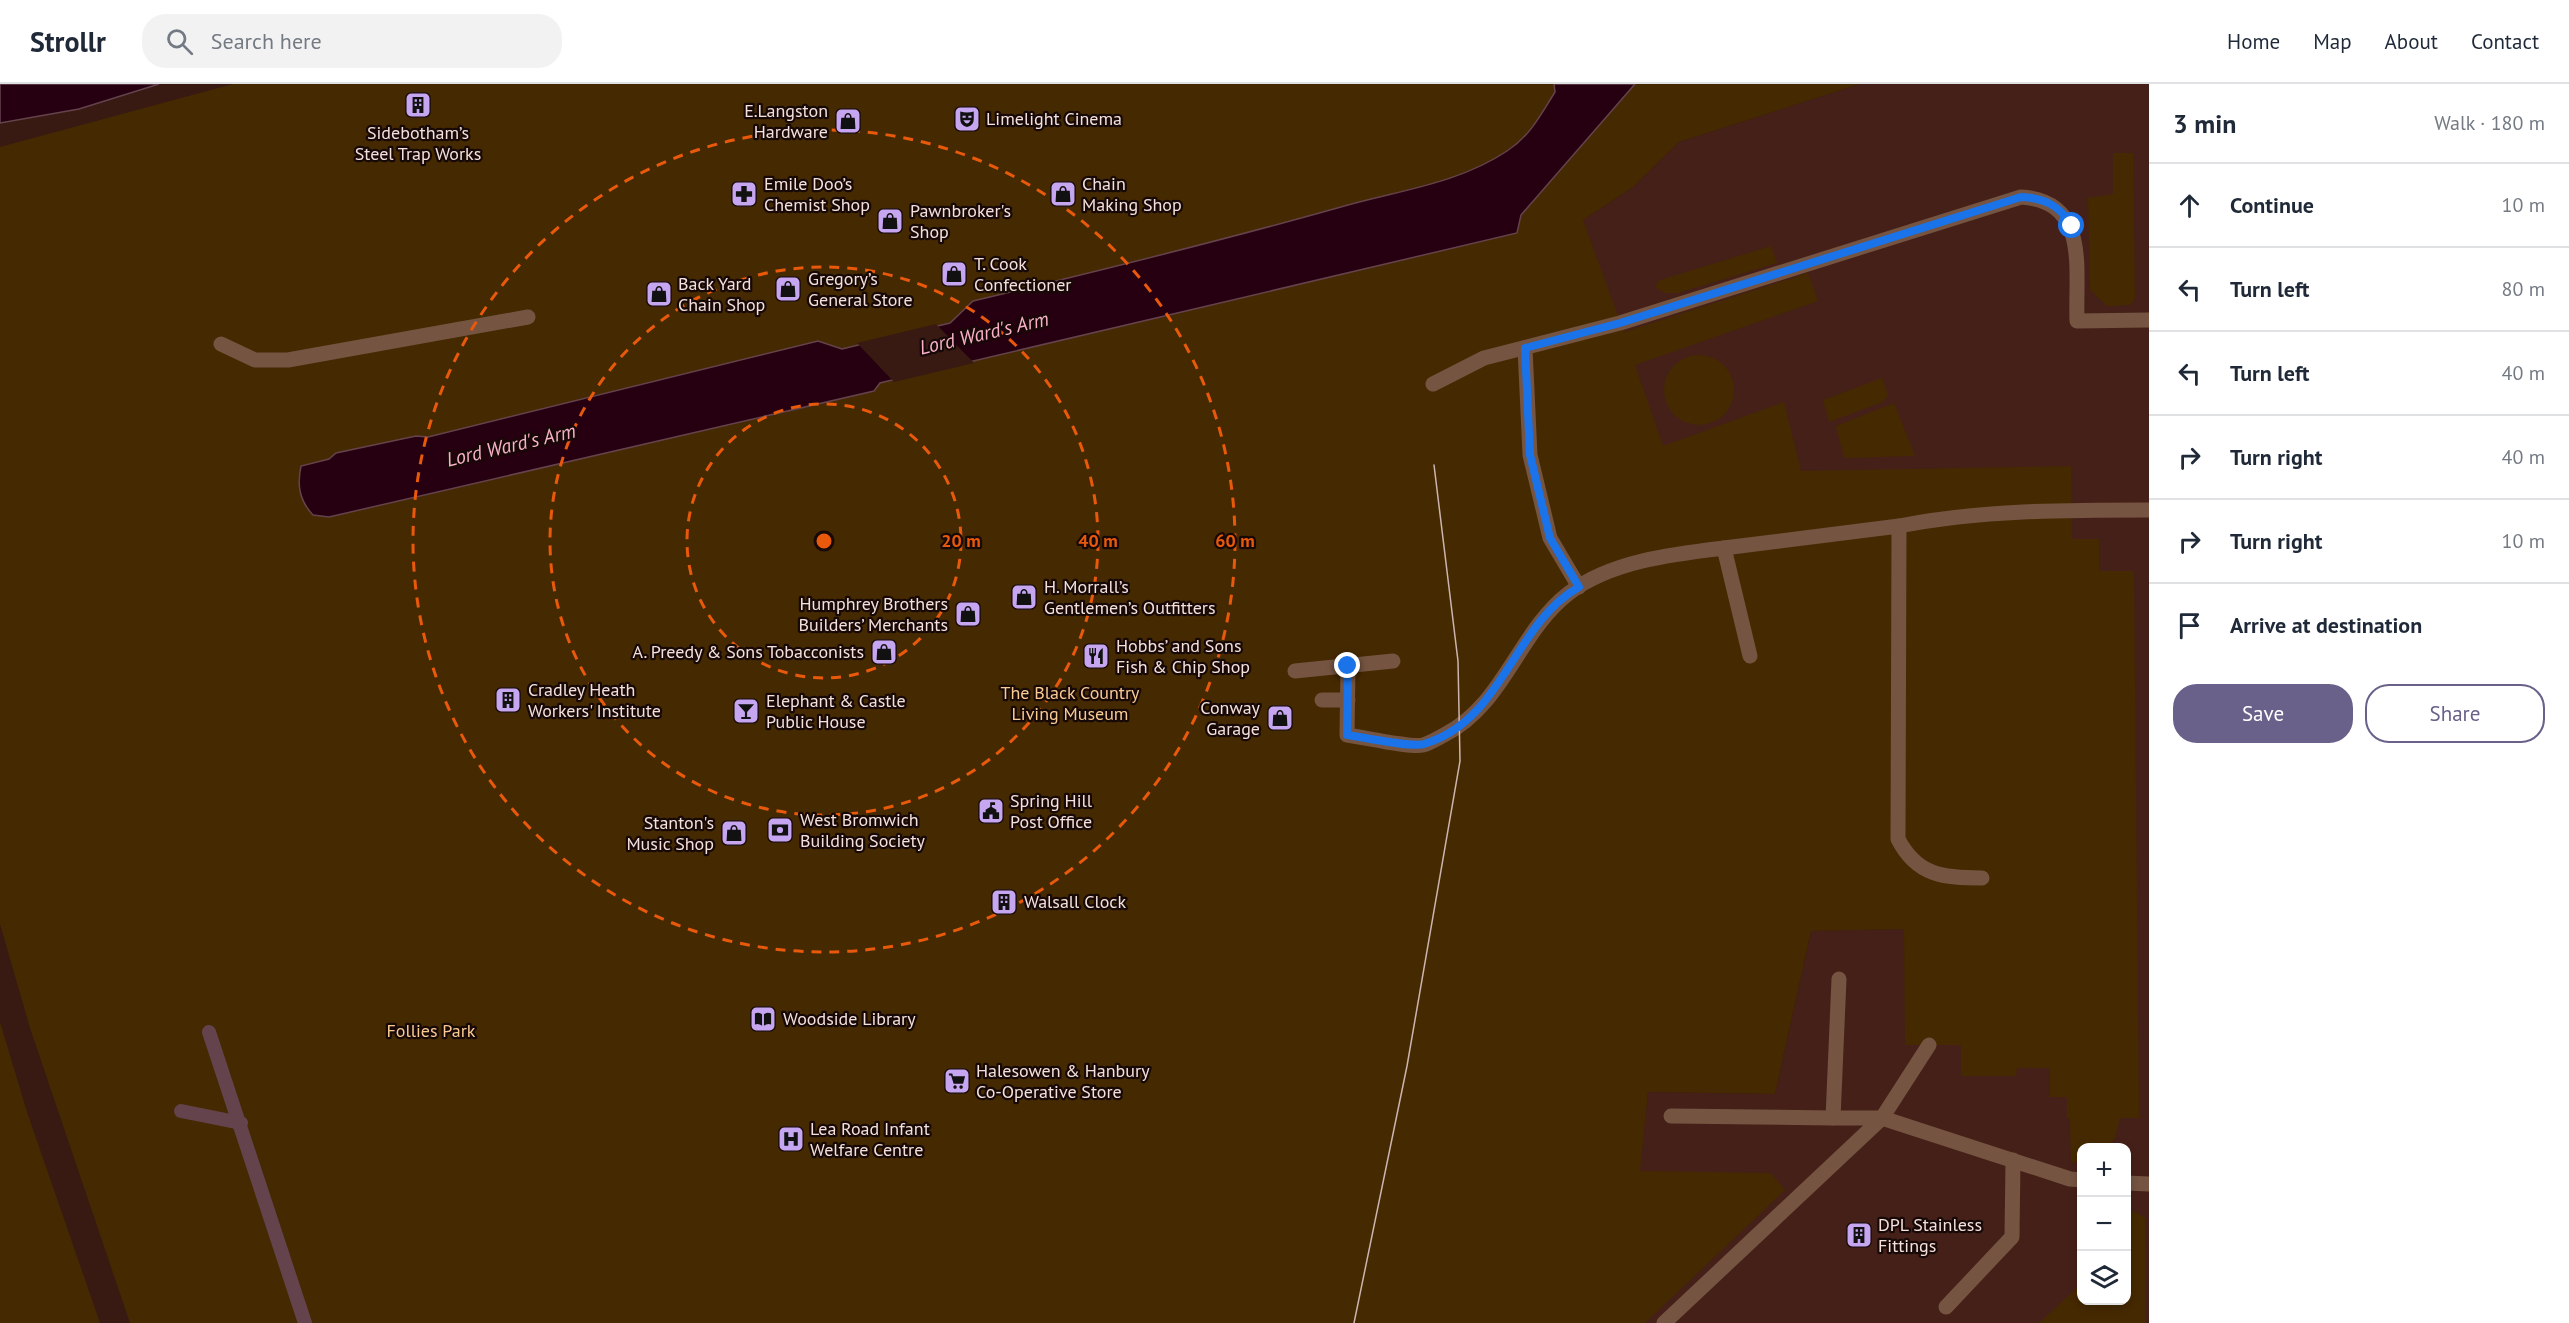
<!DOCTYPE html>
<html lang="en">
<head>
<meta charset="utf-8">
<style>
  :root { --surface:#fff; --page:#f2f2f3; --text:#1f2937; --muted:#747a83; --line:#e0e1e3; --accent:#6a618a }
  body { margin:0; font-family:"PT Sans",sans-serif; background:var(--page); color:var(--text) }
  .controls { position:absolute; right:18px; bottom:18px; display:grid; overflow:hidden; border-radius:12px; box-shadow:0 3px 9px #0003 }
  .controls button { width:54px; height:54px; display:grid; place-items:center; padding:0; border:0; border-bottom:2px solid var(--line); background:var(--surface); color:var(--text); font:30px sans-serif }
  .stop { position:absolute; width:18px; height:18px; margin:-14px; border:4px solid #1a73e8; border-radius:50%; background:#fff }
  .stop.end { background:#1a73e8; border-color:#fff; box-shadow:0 2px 6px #0008 }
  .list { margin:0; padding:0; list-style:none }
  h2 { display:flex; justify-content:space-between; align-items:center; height:78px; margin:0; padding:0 24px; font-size:26px }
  h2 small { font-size:20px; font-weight:400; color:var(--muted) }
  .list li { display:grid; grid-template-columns:39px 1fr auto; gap:18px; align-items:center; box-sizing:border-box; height:84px; padding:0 24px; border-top:2px solid var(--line) }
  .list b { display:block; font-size:22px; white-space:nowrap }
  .list em { font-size:20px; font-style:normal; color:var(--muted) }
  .actions { display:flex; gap:12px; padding:18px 24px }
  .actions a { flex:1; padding:14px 0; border:2px solid var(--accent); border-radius:24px; text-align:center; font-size:21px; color:var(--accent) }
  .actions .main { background:var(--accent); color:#fff }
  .icon { flex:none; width:33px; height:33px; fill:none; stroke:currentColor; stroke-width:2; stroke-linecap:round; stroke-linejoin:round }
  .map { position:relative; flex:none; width:2149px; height:1239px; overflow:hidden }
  header { display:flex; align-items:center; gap:36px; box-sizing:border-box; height:84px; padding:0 30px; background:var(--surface); border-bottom:2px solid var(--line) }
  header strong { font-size:28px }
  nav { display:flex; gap:33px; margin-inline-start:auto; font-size:21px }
  .search { width:420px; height:54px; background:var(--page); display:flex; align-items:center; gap:15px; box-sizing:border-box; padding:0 21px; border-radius:24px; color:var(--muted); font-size:22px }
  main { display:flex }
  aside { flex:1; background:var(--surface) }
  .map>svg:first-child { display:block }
  .built { fill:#452018; fill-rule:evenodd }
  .green { fill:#452901 }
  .water { fill:#260010; stroke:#64434d; stroke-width:1.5 }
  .pier { fill:#381a13 }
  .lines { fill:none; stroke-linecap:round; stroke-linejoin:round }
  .stream { stroke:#64434d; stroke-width:14 }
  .minor { stroke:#755441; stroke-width:15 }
  .tram { stroke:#ccb5af; stroke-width:1.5 }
  .route { stroke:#1a73e8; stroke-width:8 }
  .ring { fill:none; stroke:#e8590c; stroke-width:3; stroke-dasharray:10 8 }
  .labels { text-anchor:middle; stroke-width:4.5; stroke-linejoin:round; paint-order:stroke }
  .poi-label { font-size:18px; fill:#f5e0db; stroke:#160907; text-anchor:start }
  .park-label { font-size:18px; fill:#faca93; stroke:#160907 }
  .water-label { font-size:20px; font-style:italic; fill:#f9b0c8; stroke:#160907 }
  .centre { fill:#e8590c; stroke:#160907; stroke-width:3 }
  .ring-label { font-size:18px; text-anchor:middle; font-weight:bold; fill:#e8590c; stroke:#160907; stroke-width:4.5; stroke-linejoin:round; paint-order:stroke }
</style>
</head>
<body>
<header>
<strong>Strollr</strong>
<div class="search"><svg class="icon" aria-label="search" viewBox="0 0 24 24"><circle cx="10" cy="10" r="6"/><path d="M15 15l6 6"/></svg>Search here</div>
<nav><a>Home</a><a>Map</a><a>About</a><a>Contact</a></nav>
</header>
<main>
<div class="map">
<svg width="2149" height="1239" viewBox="0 0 2149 1239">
  <rect width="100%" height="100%" fill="#381a13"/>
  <path class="built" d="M1860 0H2149V1239H1622L1648 1008 1775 1010 1811 847 1904 845 1866 751 1349 1239 1583 136 1633 103 1679 58ZM2082 1064H2126V1216H2082Z"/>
  <g class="green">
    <path d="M233 0H1860L1679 58 1633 103 1583 136 1624 248 1808 189 1818 217 1635 281 1663 362 1784 318 1801 387 2071 382 2072 455H2099V487H2134L2139 1034H2120L2115 1054 2107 1063 2082 1064 2081 1077 2071 1079 2070 1035 2067 1034V1013H2050V984H2017L2016 992H1961V961H1905L1904 845 1811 847 1775 1010 1648 1008 1640 1087 1771 1089 1785 1106 1645 1239H130L30 944 0 840V63Z"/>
    <path d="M2113 69H2133L2135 212 2134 217 2129 221 2107 222 2090 206 2088 114 2113 110Z"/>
    <path d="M1771 162 1777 179 1678 209H1665L1655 203 1660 196Z"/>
    <circle cx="1699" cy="306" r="35"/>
    <path d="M1882 294 1888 311 1883 318 1829 338 1823 316Z"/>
    <path d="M1894 319 1915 372 1844 374 1836 342Z"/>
    <path d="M0 938 27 1028 100 1239H0Z"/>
    <path d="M2077 1120H2082V1216H2126L2127 1123 2145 1134 2146 1239H2039L2077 1204Z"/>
  </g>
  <g class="water">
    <path d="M0 0H159L79 25 0 39Z"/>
    <path d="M1554 0H1635L1521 131 1517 149 888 297 880 299 874 307 329 433 313 431C299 416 297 401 301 382L329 375 336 369 416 352 428 353 818 257 842 265 950 239 973 217C1099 187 1224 156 1348 121 1402 106 1459 99 1507 67 1530 52 1540 32 1555 8Z"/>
  </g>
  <path class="pier" d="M936 240 974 279 894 298 857 259Z"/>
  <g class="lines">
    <g class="stream">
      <path d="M209 948 305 1239"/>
      <path d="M181 1027 241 1039"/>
    </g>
    <g class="minor">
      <path d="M221 260 255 276H288L528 233"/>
      <path d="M1525 264 1530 371 1550 454 1579 503"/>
      <path d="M1433 300 1484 274 1620 239 2021 113C2090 117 2075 186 2077 237L2149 236"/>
      <path d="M1724 464 1899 442"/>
      <path d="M1348 582 1347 651C1363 653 1411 664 1423 661 1430 659 1438 654 1444 651 1504 621 1518 548 1569 509 1611 477 1673 470 1724 464L1750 572"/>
      <path d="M1295 587 1393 577"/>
      <path d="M1322 616H1348"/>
      <path d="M1982 794C1944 794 1917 792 1898 755L1899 442C1981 426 2065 426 2149 426"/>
      <path d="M1929 961 1882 1034 2070 1095 2082 1096"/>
      <path d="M1671 1032 1833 1034"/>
      <path d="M2126 1099 2149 1100"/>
      <path d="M1946 1223 2012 1153 2013 1076"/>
      <path d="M1664 1239 1882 1034H1833L1839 895"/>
    </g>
    <path class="tram" d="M1354 1239 1407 982 1460 677 1458 577 1434 381"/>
  </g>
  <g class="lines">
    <path class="route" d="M1348 582 1347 651C1362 653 1413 664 1424 660 1503 637 1513 540 1579 503L1550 454 1530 371 1525 264 1620 239 2021 113C2045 114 2060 122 2072 142"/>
  </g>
  <g class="ring">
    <circle cx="824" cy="457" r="137"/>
    <circle cx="824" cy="457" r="274"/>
    <circle cx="824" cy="457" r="411"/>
  </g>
  <defs>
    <g id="building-square" transform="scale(1.35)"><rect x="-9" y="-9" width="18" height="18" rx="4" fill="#c6a6f0" stroke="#160907"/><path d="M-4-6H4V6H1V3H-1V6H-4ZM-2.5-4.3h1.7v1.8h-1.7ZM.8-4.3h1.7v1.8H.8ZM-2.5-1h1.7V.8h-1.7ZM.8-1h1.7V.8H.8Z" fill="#111"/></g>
    <g id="theatre-square" transform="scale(1.35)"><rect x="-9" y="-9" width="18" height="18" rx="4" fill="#c6a6f0" stroke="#160907"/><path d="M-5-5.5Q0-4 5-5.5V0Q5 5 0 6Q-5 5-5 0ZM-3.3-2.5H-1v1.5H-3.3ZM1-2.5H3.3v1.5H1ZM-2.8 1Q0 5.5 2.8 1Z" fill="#111"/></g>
    <g id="shop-square" transform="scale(1.35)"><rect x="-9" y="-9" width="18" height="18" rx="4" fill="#c6a6f0" stroke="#160907"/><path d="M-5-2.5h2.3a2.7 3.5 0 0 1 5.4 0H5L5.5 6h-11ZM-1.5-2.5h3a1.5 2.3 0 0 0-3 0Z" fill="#111"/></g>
    <g id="pharmacy-square" transform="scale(1.35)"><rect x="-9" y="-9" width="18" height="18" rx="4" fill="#c6a6f0" stroke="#160907"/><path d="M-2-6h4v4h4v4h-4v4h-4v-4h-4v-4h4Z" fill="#111"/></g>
    <g id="restaurant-square" transform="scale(1.35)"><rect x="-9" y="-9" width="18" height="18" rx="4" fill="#c6a6f0" stroke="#160907"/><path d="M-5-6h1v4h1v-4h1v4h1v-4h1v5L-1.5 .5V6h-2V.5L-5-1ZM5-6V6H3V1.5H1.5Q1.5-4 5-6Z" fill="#111"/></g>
    <g id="bar-square" transform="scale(1.35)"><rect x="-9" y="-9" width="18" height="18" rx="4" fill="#c6a6f0" stroke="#160907"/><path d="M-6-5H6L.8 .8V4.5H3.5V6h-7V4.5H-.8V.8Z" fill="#111"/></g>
    <g id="civic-square" transform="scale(1.35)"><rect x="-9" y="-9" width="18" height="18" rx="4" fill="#c6a6f0" stroke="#160907"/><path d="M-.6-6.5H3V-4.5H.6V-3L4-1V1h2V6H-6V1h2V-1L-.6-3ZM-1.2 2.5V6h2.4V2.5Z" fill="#111"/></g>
    <g id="bank-square" transform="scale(1.35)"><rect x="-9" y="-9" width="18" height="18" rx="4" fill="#c6a6f0" stroke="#160907"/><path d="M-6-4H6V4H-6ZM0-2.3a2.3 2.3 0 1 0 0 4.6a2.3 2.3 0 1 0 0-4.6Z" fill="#111"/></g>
    <g id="library-square" transform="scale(1.35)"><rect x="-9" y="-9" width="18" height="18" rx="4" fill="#c6a6f0" stroke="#160907"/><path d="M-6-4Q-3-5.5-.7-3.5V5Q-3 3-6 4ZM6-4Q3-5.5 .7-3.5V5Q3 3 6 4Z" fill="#111"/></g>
    <g id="supermarket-square" transform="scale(1.35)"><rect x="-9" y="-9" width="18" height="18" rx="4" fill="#c6a6f0" stroke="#160907"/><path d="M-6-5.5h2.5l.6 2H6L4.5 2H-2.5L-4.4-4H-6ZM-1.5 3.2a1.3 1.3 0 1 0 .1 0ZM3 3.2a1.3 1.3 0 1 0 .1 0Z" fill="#111"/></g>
    <g id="hospital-square" transform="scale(1.35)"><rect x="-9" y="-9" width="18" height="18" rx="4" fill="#c6a6f0" stroke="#160907"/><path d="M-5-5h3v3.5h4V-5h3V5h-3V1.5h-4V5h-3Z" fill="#111"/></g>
  </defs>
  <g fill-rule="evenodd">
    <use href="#building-square" x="418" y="21"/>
    <use href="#theatre-square" x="967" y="35"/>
    <use href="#shop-square" x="848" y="37"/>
    <use href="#pharmacy-square" x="744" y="110"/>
    <use href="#shop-square" x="1063" y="110"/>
    <use href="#shop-square" x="890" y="137"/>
    <use href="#shop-square" x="954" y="190"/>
    <use href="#shop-square" x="788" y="205"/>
    <use href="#shop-square" x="659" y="210"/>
    <use href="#shop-square" x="1024" y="513"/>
    <use href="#shop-square" x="968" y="530"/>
    <use href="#shop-square" x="884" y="568"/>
    <use href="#restaurant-square" x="1096" y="572"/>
    <use href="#building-square" x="508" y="616"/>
    <use href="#bar-square" x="746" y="627"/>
    <use href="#shop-square" x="1280" y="634"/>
    <use href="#civic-square" x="991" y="727"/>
    <use href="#bank-square" x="780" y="746"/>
    <use href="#shop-square" x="734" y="749"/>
    <use href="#building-square" x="1004" y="818"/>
    <use href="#library-square" x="763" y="935"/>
    <use href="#supermarket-square" x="957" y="997"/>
    <use href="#hospital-square" x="791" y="1055"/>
    <use href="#building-square" x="1859" y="1151"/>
  </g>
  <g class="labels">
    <g class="poi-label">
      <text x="828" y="33" text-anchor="end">E.Langston<tspan x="828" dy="21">Hardware</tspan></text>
      <text x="986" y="41">Limelight Cinema</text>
      <text x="418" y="55" text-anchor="middle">Sidebotham’s<tspan x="418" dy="21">Steel Trap Works</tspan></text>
      <text x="764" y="106">Emile Doo’s<tspan x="764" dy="21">Chemist Shop</tspan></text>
      <text x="1082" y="106">Chain<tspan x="1082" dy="21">Making Shop</tspan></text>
      <text x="910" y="133">Pawnbroker's<tspan x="910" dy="21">Shop</tspan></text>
      <text x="974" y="186">T. Cook<tspan x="974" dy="21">Confectioner</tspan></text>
      <text x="808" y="201">Gregory’s<tspan x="808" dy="21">General Store</tspan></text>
      <text x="678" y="206">Back Yard<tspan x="678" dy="21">Chain Shop</tspan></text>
      <text x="1044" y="509">H. Morrall’s<tspan x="1044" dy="21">Gentlemen’s Outfitters</tspan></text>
      <text x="948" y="526" text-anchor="end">Humphrey Brothers<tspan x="948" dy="21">Builders’ Merchants</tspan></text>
      <text x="1116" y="568">Hobbs’ and Sons<tspan x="1116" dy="21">Fish &amp; Chip Shop</tspan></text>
      <text x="864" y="574" text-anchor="end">A. Preedy &amp; Sons Tobacconists</text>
      <text x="528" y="612">Cradley Heath<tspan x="528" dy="21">Workers' Institute</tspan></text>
      <text x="766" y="623">Elephant &amp; Castle<tspan x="766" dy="21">Public House</tspan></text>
      <text x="1260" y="630" text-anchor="end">Conway<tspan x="1260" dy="21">Garage</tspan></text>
      <text x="1010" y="723">Spring Hill<tspan x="1010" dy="21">Post Office</tspan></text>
      <text x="800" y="742">West Bromwich<tspan x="800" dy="21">Building Society</tspan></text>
      <text x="714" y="745" text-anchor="end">Stanton's<tspan x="714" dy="21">Music Shop</tspan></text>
      <text x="1024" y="824">Walsall Clock</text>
      <text x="783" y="941">Woodside Library</text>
      <text x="976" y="993">Halesowen &amp; Hanbury<tspan x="976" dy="21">Co-Operative Store</tspan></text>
      <text x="810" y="1051">Lea Road Infant<tspan x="810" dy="21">Welfare Centre</tspan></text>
      <text x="1878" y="1147">DPL Stainless<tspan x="1878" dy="21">Fittings</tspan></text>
    </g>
    <g class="park-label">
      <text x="1070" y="615">The Black Country<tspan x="1070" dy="21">Living Museum</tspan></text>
      <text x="431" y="953">Follies Park</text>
    </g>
    <g class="water-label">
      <text transform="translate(984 249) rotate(-13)" y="7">Lord Ward's Arm</text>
      <text transform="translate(511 361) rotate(-13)" y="7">Lord Ward's Arm</text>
    </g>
  </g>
  <circle cx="824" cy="457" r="9" class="centre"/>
  <g class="ring-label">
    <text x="961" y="463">20 m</text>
    <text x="1098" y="463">40 m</text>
    <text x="1235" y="463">60 m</text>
  </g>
</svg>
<div class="controls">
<button>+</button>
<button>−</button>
<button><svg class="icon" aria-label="layers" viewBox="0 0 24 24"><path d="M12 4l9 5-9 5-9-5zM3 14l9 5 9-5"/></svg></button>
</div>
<div class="stop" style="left:2072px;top:142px"></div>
<div class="stop end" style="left:1348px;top:582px"></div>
</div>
<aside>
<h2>3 min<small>Walk · 180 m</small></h2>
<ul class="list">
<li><svg class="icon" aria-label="ahead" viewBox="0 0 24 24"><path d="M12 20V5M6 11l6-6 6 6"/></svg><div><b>Continue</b></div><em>10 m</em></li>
<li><svg class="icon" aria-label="left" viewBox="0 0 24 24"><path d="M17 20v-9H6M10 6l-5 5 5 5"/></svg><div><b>Turn left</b></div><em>80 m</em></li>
<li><svg class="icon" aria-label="left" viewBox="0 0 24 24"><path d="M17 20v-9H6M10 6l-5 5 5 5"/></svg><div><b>Turn left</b></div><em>40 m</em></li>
<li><svg class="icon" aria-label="right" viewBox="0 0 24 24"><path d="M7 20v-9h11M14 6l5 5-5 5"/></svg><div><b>Turn right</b></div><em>40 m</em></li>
<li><svg class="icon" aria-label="right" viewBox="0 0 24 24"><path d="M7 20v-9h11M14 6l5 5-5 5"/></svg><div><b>Turn right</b></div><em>10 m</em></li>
<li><svg class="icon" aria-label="arrive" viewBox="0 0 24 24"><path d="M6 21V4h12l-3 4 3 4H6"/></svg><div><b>Arrive at destination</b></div></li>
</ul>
<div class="actions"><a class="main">Save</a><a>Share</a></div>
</aside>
</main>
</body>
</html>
